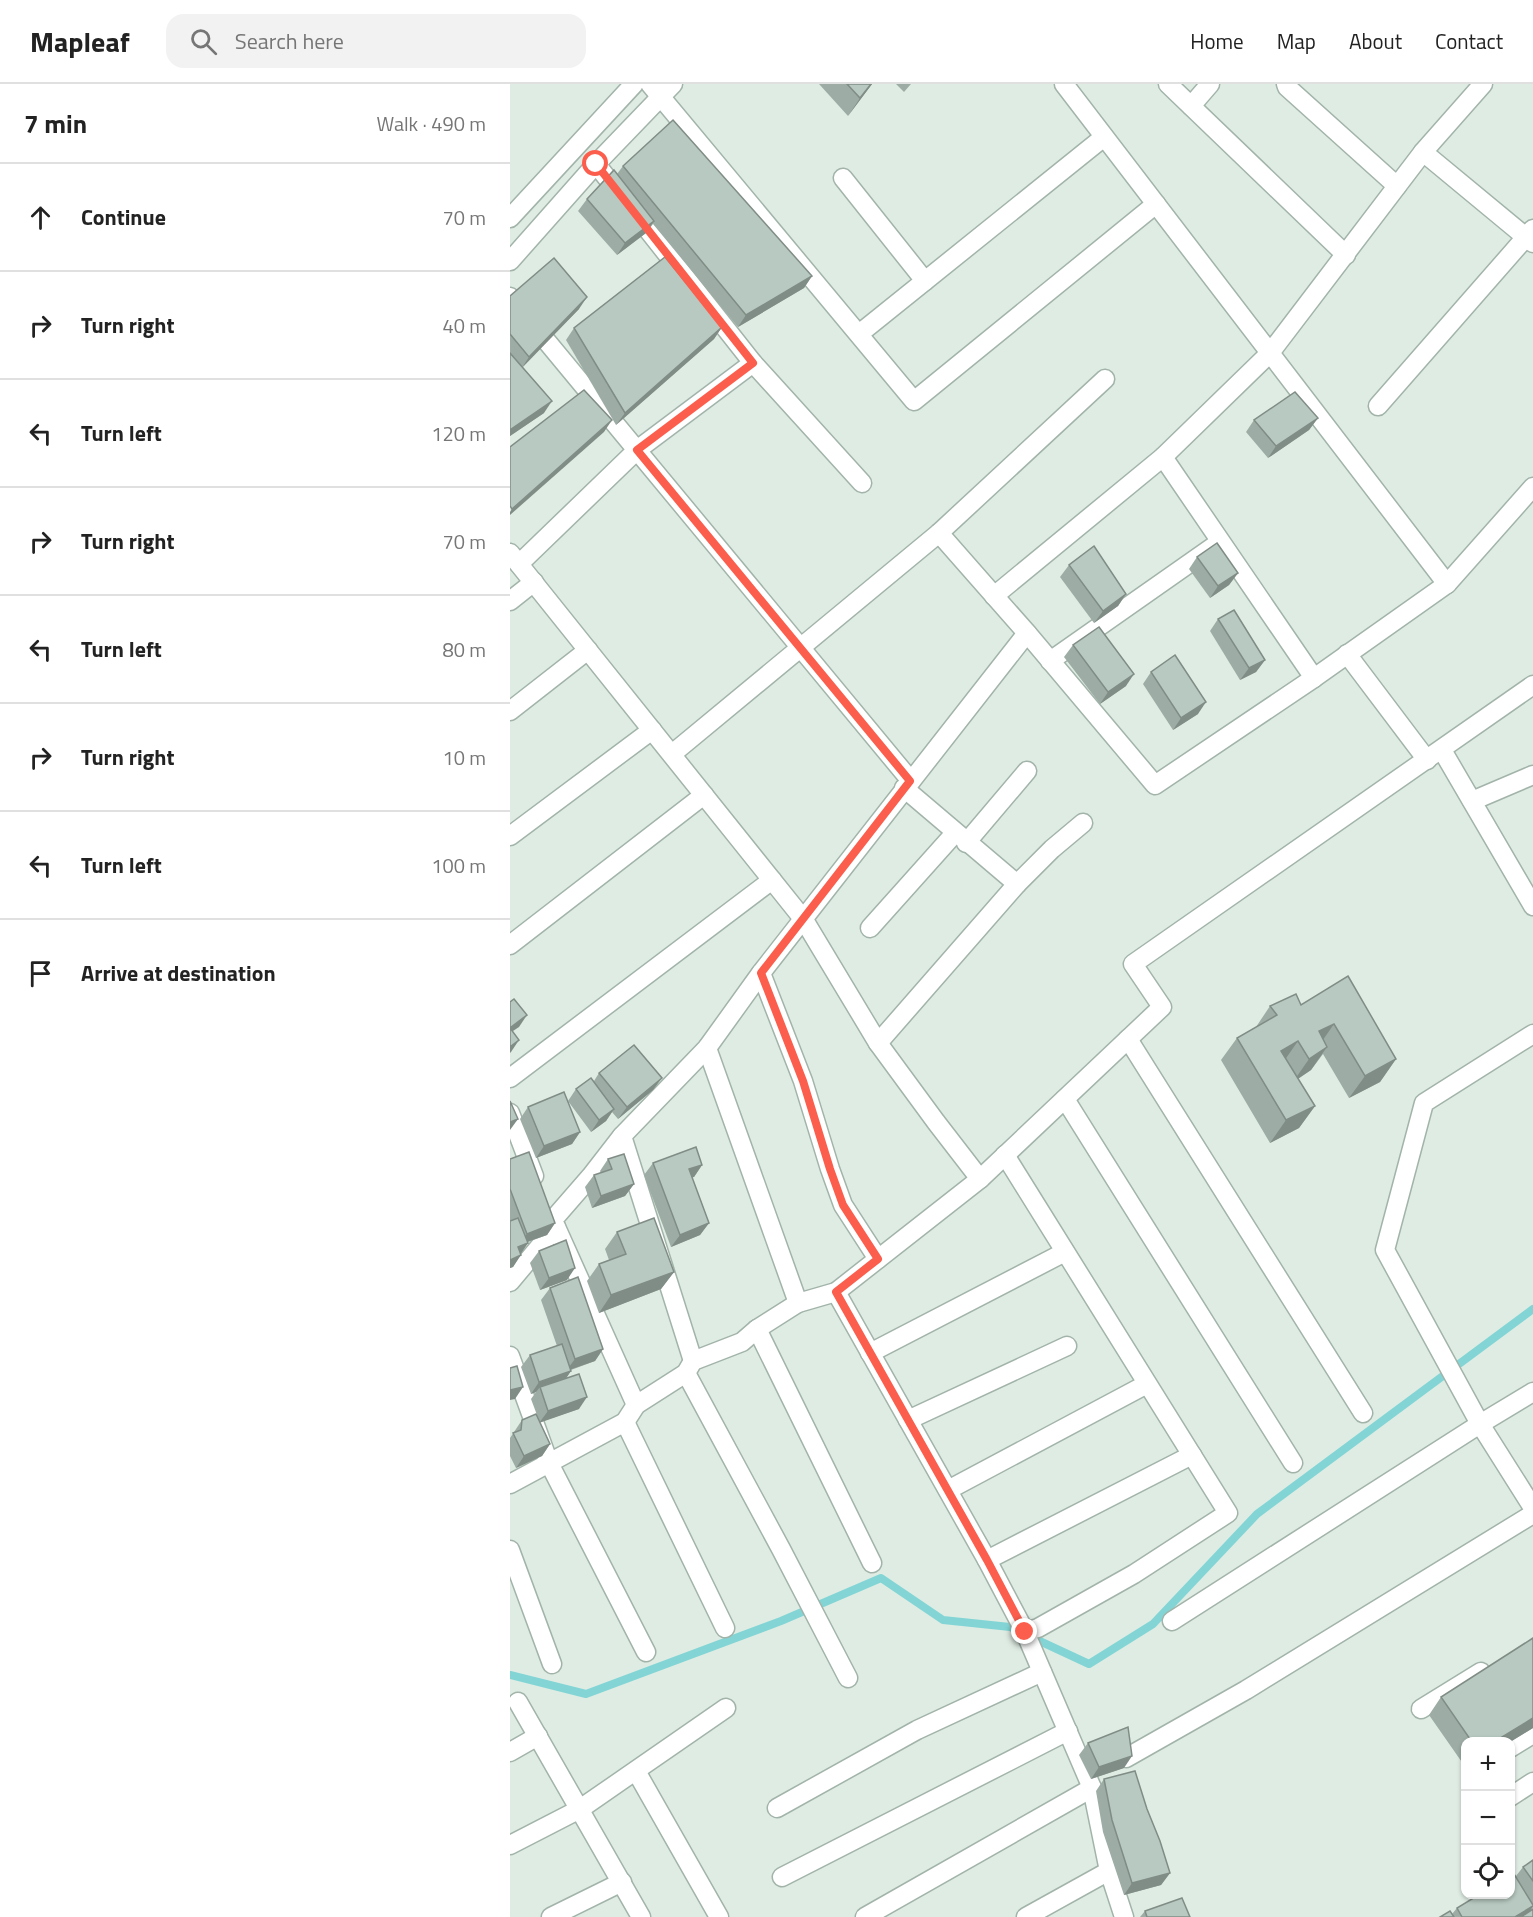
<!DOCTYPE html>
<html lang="en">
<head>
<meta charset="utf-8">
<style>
  :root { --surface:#fff; --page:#f2f2f2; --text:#222; --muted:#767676; --line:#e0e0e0 }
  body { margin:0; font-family:"Titillium Web",sans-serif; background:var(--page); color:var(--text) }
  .controls { position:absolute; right:18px; bottom:18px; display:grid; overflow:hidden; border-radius:12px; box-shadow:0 2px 4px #0004 }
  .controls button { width:54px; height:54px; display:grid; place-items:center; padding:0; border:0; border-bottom:2px solid var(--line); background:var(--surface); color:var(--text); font:30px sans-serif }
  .stop { position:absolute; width:18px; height:18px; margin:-14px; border:4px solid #fc5e4d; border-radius:50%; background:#fff }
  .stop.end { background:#fc5e4d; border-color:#fff; box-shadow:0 2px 6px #0008 }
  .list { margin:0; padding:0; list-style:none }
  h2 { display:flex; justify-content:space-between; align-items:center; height:78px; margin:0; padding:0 24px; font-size:26px }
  h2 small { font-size:20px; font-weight:400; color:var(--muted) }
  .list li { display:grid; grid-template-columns:39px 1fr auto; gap:18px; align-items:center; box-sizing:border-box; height:108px; padding:0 24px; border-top:2px solid var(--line) }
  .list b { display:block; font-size:22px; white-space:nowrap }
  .list em { font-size:20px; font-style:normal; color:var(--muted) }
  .icon { flex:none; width:33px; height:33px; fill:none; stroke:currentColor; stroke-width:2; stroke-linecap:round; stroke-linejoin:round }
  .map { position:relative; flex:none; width:1023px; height:1833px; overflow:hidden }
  header { display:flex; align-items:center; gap:36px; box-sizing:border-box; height:84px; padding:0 30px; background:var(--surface); border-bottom:2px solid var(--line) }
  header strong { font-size:28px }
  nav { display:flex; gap:33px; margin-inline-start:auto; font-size:21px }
  .search { width:420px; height:54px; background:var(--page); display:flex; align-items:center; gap:15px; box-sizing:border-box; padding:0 21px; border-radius:18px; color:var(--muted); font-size:22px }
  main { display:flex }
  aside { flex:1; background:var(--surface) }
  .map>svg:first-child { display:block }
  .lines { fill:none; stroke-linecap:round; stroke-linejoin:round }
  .stream { stroke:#83d5d5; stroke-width:8 }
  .minor-casing { stroke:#a2b4aa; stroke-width:21 }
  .tertiary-casing { stroke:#a2b4aa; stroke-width:21 }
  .minor { stroke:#fff; stroke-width:18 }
  .tertiary { stroke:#fff; stroke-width:18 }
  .wall { fill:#9dada5 }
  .shaded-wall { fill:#808d86 }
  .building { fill:#b7c9c0; stroke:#808d86; stroke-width:1.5 }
  .route { stroke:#fc5e4d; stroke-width:8 }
</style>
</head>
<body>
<header>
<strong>Mapleaf</strong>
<div class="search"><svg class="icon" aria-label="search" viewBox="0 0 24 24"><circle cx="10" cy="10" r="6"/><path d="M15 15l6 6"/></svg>Search here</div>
<nav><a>Home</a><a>Map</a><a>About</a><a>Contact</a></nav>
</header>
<main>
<aside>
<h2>7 min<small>Walk · 490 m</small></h2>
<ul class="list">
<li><svg class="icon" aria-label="ahead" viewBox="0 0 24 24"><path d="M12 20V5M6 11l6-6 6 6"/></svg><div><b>Continue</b></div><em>70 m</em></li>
<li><svg class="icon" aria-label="right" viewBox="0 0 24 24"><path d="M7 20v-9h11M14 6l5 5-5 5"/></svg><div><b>Turn right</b></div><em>40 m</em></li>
<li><svg class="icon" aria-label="left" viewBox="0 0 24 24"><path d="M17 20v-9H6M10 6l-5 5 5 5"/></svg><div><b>Turn left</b></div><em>120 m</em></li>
<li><svg class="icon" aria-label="right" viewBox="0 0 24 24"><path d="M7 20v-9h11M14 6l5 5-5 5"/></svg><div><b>Turn right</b></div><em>70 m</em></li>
<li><svg class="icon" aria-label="left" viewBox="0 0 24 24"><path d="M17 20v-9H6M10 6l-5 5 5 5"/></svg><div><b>Turn left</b></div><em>80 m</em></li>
<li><svg class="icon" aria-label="right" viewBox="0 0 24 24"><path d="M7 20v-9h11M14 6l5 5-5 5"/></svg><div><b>Turn right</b></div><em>10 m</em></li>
<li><svg class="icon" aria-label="left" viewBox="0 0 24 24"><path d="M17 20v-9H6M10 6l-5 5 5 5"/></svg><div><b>Turn left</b></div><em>100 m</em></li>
<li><svg class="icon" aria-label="arrive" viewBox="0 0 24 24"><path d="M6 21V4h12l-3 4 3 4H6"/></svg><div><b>Arrive at destination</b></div></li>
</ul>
</aside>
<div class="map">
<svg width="1023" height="1833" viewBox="0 0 1023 1833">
  <rect width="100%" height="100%" fill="#dfece4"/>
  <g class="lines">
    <g class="stream">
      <path d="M521 1553 579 1580 643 1540 747 1430 1023 1225"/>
      <path d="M0 1591 76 1610 271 1537 371 1494 433 1536 500 1543 510 1548"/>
    </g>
    <g class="minor-casing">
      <g id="minor">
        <path d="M140 0 404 317 646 120"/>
        <path d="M554 0 937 500"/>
        <path d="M658 0 836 171"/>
        <path d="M776 0 777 3 887 102"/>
        <path d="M681 22 700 0"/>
        <path d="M913 68 1023 159"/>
        <path d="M86 80 243 279 352 399"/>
        <path d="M333 94 415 197"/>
        <path d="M0 213 401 697"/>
        <path d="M349 250 594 53"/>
        <path d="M868 322 1023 145"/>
        <path d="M653 373 804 594"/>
        <path d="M429 449 517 549 645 701 804 594 937 500 1023 403"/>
        <path d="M0 469 294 836 368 959 426 1038 470 1095"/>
        <path d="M9 480 127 366 243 279"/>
        <path d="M484 512 653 373 760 269 913 68 973 0"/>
        <path d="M0 517 24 498"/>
        <path d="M837 570 917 676"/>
        <path d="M540 577 704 462"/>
        <path d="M0 627 78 566"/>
        <path d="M932 666 1023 822"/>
        <path d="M162 670 429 449 595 295"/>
        <path d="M962 717 1023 691"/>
        <path d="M0 752 142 646"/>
        <path d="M456 759 517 687"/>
        <path d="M507 800 542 765 573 739"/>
        <path d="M360 844 445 749"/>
        <path d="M0 861 194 711"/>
        <path d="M251 889 293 997 320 1085 333 1121 368 1175"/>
        <path d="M1023 950 914 1019 875 1166 970 1340 1023 1424"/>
        <path d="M618 955 853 1329"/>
        <path d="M368 959 507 800 394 704"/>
        <path d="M197 964 288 1219"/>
        <path d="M0 994 262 796"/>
        <path d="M555 1015 783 1379"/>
        <path d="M0 1029 24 1092"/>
        <path d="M112 1052 183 1277"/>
        <path d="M495 1071 718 1429 624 1490 528 1544 515 1548"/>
        <path d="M46 1143 126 1321"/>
        <path d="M0 1198 46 1143 41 1138 81 1092 112 1052 197 964 251 889 517 549"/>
        <path d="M326 1208 477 1476 515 1548 582 1704 599 1787 614 1833"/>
        <path d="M247 1245 362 1479"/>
        <path d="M360 1269 555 1168"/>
        <path d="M0 1272 39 1379 136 1568"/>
        <path d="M176 1289 271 1465 338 1594"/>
        <path d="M398 1336 557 1262"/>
        <path d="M115 1338 215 1544"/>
        <path d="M0 1400 115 1338 126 1321 176 1289 183 1277 232 1258 247 1245 288 1219 326 1208 470 1095 652 923 623 880 1023 601"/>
        <path d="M438 1406 637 1300"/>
        <path d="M0 1466 42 1580"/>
        <path d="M477 1476 682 1371"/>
        <path d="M662 1537 970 1340 1023 1308"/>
        <path d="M8 1618 131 1833"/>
        <path d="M911 1625 971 1588"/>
        <path d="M1000 1664 1023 1650"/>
        <path d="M0 1668 28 1652"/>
        <path d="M616 1674 736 1606 1023 1430"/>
        <path d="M126 1687 209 1833"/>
        <path d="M1000 1713 1023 1698"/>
        <path d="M267 1724 407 1646 532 1588"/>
        <path d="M0 1761 70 1725 216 1624"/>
        <path d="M272 1793 558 1647"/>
        <path d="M41 1833 112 1798"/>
        <path d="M355 1833 582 1704"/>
        <path d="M516 1833 599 1787"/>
      </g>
    </g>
    <g class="tertiary-casing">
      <g id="tertiary">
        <path d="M0 134 124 0"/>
        <path d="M0 177 86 80 163 0"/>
      </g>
    </g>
    <use href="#minor" class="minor"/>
    <use href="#tertiary" class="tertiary"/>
  </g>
  <g class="wall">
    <path d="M309 0H362L338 32Z"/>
    <path d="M386 0H401L394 8Z"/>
    <path d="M113 82 302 192 294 204 228 243 143 140 136 149 107 171 68 127 77 115 107 90Z"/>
    <path d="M0 212 69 225 12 283 34 329 0 352Z"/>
    <path d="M212 243 204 255 106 341 56 256 64 244Z"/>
    <path d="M808 334 799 346 758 374 736 348 744 336Z"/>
    <path d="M687 473 728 489 719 501 700 514 679 485Z"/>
    <path d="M559 481 616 510 608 522 584 539 550 493Z"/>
    <path d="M708 535 755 576 746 588 730 596 700 547Z"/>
    <path d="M563 561 616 602 590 620 554 573Z"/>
    <path d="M641 588 688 630 663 646 633 600Z"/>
    <path d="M791 921 886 975 870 998 839 1014 813 970 801 986 788 995 805 1022 789 1044 760 1059 711 976 727 954 746 943 760 922Z"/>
    <path d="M89 989 143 1006 108 1035 102 1028 96 1037 81 1048 58 1017 66 1005 84 997Z"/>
    <path d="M18 1023 70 1048 62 1060 26 1074 10 1035Z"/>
    <path d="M0 1075 45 1139 37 1151 18 1158 3 1183 0 1184Z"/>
    <path d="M98 1075 124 1100 115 1112 82 1124 75 1103 84 1091 91 1089 90 1087Z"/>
    <path d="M143 1079 192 1081 184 1093H182L199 1139 190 1151 161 1163 134 1091Z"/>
    <path d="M107 1148 164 1188 151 1205 89 1229 77 1197 89 1180 99 1176 95 1165Z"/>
    <path d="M29 1167 57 1196 30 1206 20 1179Z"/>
    <path d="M40 1204 93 1265 85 1277 61 1286 56 1294 69 1325 30 1338 40 1360 32 1372 6 1384 0 1372V1354L12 1336 27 1331 21 1315 26 1308 21 1310 11 1283 20 1271 47 1262 31 1216Z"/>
    <path d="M1023 1554V1644L1000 1658H956V1684L919 1631 931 1613Z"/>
    <path d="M578 1659 614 1684 581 1695 569 1671Z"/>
    <path d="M594 1695 637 1725 660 1789 651 1801 614 1811 593 1748 586 1707Z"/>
    <path d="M1023 1776V1823L1020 1827 1023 1833H930L942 1830 947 1824 1006 1792 1013 1783Z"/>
    <path d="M635 1827 680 1833H630Z"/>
  </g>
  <g class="shaded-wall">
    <path d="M361 0H362L338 32 350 14Z"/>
    <path d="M144 137 136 149 107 171 115 159Z"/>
    <path d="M302 192 294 204 228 243 236 231Z"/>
    <path d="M77 213 69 225 11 285 19 273Z"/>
    <path d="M212 243 204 255 106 341 115 329Z"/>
    <path d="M42 317 34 329 0 352V346Z"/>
    <path d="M808 334 799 346 758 374 766 362Z"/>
    <path d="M102 336 94 348 0 431V428L2 425Z"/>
    <path d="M728 489 719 501 700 514 708 502Z"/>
    <path d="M616 510 608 522 584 539 593 527Z"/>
    <path d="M755 576 746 588 730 596 739 584Z"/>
    <path d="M624 590 616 602 590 620 598 608Z"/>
    <path d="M696 618 688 630 663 646 671 634Z"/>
    <path d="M17 931 9 943 0 949V944Z"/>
    <path d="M824 940 808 963 809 947Z"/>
    <path d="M9 956 1 968 0 969V963Z"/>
    <path d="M788 957 772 980 771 967Z"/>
    <path d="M817 963 801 986 783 998 799 975Z"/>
    <path d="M886 975 870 998 839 1014 855 992Z"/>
    <path d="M152 994 143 1006 108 1035 117 1023Z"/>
    <path d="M805 1022 789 1044 760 1059 776 1036Z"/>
    <path d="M104 1025 96 1037 81 1048 89 1036Z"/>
    <path d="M8 1035 0 1046V1038Z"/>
    <path d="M70 1048 62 1060 26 1074 34 1062Z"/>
    <path d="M192 1081 184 1093 170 1097 179 1085Z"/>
    <path d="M124 1100 115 1112 82 1124 91 1112Z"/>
    <path d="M45 1139 37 1151 8 1161 17 1150Z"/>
    <path d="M199 1139 190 1151 161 1163 170 1151Z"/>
    <path d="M18 1159 10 1171 8 1163Z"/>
    <path d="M11 1171 3 1183 0 1184V1176Z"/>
    <path d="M65 1184 57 1196 30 1206 39 1194Z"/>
    <path d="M164 1188 151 1205 89 1229 101 1211Z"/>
    <path d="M93 1265 85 1277 56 1287 65 1275Z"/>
    <path d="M61 1287 53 1299 30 1303 26 1308 21 1310 29 1298Z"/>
    <path d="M13 1303 5 1315 0 1316V1306Z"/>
    <path d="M77 1313 69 1325 29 1339 38 1327Z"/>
    <path d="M40 1360 32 1372 6 1384 14 1372Z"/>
    <path d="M1023 1634V1644L1000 1658H984Z"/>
    <path d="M622 1672 614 1684 581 1695 589 1683Z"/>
    <path d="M660 1789 651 1801 614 1811 622 1799Z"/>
    <path d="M1023 1822 1016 1833H1005Z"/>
  </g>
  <g class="building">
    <path d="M337 0H361L350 14Z"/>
    <path d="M163 36 302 192 236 231 113 82Z"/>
    <path d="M104 86 144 137 115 159 77 115Z"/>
    <path d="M155 173 212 243 115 329 64 244Z"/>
    <path d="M44 174 77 213 19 273 0 250V212Z"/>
    <path d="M0 269 42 317 0 346Z"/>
    <path d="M74 306 102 336 2 425 0 422V363Z"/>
    <path d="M785 308 808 334 766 362 744 336Z"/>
    <path d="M707 459 728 489 708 502 687 473Z"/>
    <path d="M584 462 616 510 593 527 559 481Z"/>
    <path d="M724 526 755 576 739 584 708 535Z"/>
    <path d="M589 543 624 590 598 608 563 561Z"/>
    <path d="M665 571 696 618 671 634 641 588Z"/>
    <path d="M838 892 886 975 855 992 824 940 809 947 817 963 799 975 788 957 771 967 805 1022 776 1036 727 954 767 931 760 922 786 910 791 921Z"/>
    <path d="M4 915 17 931 0 944 9 956 0 963V918Z"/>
    <path d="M124 961 152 994 117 1023 89 989Z"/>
    <path d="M81 994 104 1025 89 1036 66 1005Z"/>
    <path d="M54 1008 70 1048 34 1062 18 1023Z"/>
    <path d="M0 1017 8 1035 0 1038Z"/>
    <path d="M186 1063 192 1081 179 1085 199 1139 170 1151 143 1079Z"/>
    <path d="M19 1068 45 1139 17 1150 0 1105V1075Z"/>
    <path d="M114 1070 124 1100 91 1112 84 1091 102 1085 98 1075Z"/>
    <path d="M8 1134 18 1159 8 1163 11 1171 0 1176V1137Z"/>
    <path d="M144 1134 164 1188 101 1211 89 1180 116 1170 107 1148Z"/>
    <path d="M56 1156 65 1184 39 1194 29 1167Z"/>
    <path d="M68 1193 93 1265 65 1275 40 1204Z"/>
    <path d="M52 1260 61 1287 29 1298 20 1271Z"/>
    <path d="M7 1282 13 1303 0 1306V1284Z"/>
    <path d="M69 1290 77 1313 38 1327 30 1303Z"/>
    <path d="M26 1330 40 1360 14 1372 3 1349 11 1346 12 1336Z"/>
    <path d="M1023 1554V1634L984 1658H962L931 1613Z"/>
    <path d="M618 1643 622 1672 589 1683 578 1659Z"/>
    <path d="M625 1687 637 1725 650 1757 660 1789 622 1799 602 1736 594 1695Z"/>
    <path d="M1023 1776V1797L1013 1783Z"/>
    <path d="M1004 1790 1023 1821V1822L1005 1833H952L947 1824 970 1810H1000V1792Z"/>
    <path d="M672 1814 680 1833H637L635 1827Z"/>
    <path d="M1023 1825V1833H1011Z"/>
    <path d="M940 1827 944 1833H930Z"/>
  </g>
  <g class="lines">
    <path class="route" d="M86 80 243 279 127 366 400 697 251 889 293 997 320 1085 333 1121 368 1175 326 1208 477 1476 515 1548"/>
  </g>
</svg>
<div class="controls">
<button>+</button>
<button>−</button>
<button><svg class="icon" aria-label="locate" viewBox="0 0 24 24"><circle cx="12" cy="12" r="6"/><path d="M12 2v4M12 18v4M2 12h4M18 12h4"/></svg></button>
</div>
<div class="stop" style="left:86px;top:80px"></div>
<div class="stop end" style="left:515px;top:1548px"></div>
</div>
</main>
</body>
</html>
